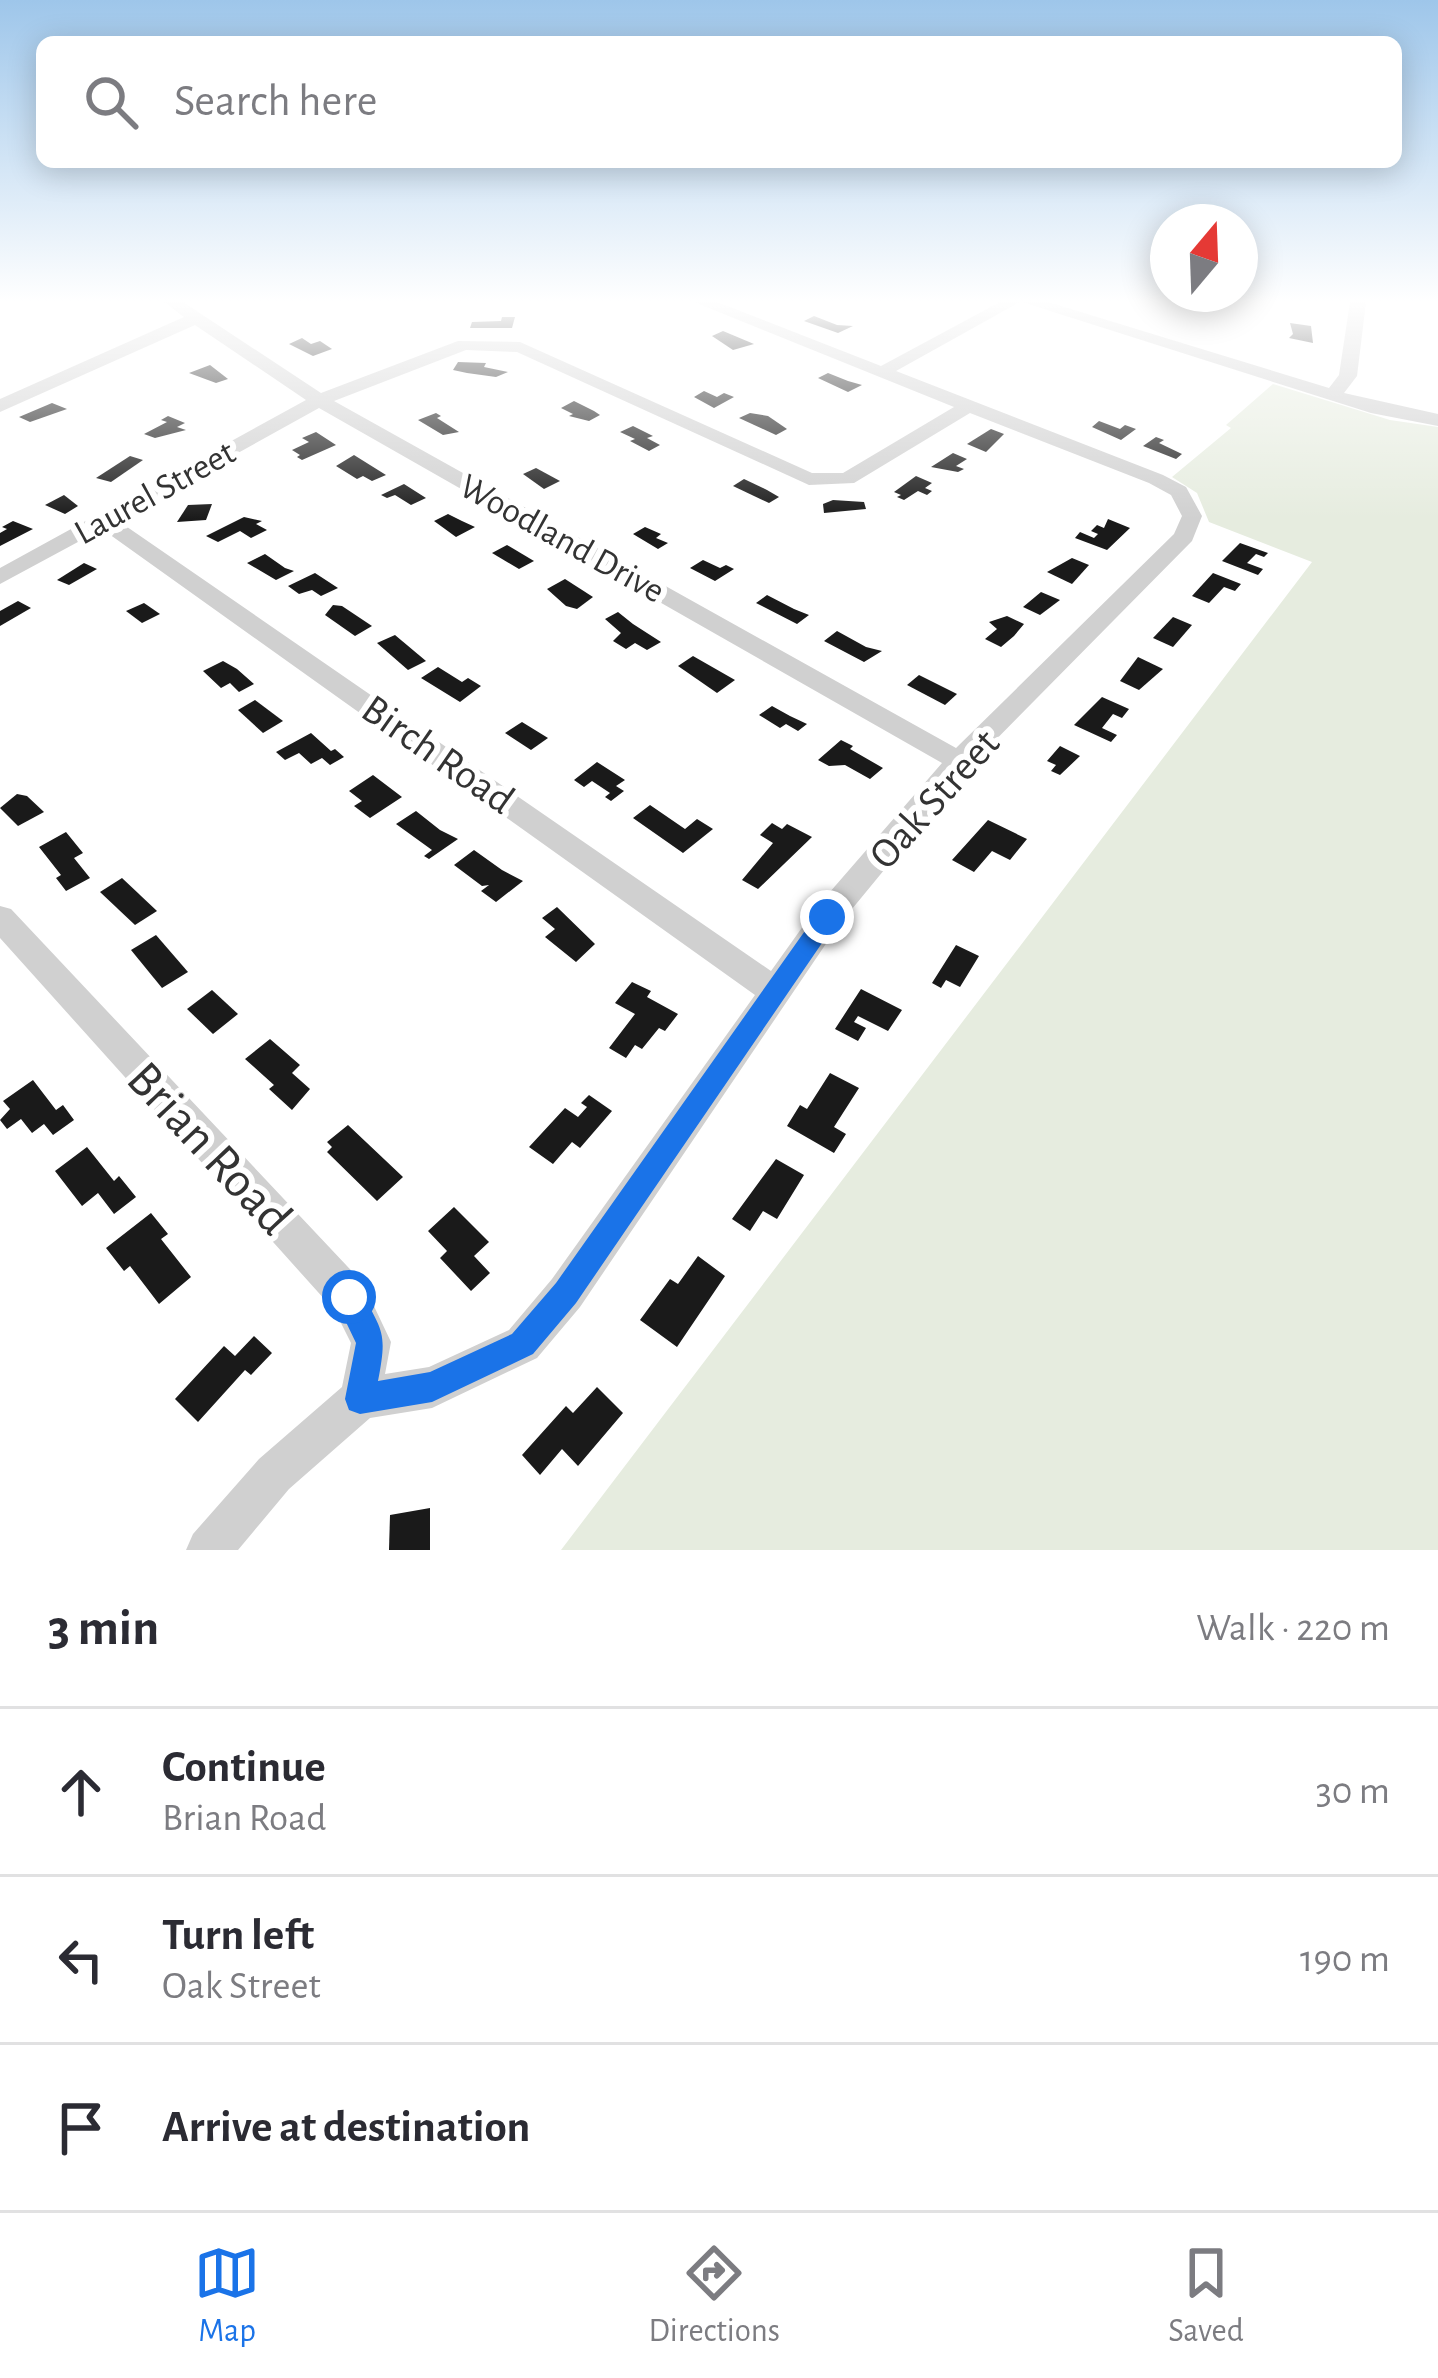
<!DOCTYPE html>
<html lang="en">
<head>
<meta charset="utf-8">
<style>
  :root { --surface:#fff; --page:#f7f7f7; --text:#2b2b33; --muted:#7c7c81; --line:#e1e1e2; --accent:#1a73e8 }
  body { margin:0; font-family:"Alegreya Sans",sans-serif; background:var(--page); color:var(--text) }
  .compass { position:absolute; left:1150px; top:204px; width:108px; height:108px; border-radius:50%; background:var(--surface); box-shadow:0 6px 30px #0003; rotate:19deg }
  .stop { position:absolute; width:36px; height:36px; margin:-27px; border:9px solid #1a73e8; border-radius:50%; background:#fff }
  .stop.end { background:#1a73e8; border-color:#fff; box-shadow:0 3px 12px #0008 }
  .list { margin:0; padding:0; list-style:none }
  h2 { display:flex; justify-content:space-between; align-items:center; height:156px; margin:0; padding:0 48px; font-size:51px }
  h2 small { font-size:39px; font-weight:400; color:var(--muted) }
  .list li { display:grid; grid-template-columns:78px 1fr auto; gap:36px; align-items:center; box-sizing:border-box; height:168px; padding:0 48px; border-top:3px solid var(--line) }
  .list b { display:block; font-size:45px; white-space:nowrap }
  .list p { margin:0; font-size:39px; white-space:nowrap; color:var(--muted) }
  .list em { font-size:39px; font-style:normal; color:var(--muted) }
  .icon { flex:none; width:66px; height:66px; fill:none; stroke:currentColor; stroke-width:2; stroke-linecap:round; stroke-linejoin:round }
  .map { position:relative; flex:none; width:1438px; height:1550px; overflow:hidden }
  .search { position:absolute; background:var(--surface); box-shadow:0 6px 30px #0003; left:36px; right:36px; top:36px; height:132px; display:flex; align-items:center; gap:30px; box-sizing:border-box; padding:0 42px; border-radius:18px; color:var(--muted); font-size:45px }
  .sheet { height:660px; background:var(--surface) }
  nav { display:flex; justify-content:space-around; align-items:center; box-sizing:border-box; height:168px; border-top:3px solid var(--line); background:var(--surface); font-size:33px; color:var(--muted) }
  nav a { display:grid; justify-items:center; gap:6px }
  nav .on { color:var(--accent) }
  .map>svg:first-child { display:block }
  .green { fill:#e6ecdf }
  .building { fill:#1a1a1a }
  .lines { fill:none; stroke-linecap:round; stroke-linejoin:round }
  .minor { fill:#d0d0d0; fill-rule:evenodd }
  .route { fill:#1a73e8 }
  .labels { text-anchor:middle; stroke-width:12; stroke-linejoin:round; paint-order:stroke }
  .far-street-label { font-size:36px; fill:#333; stroke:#fff }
  .street-label { font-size:42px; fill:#333; stroke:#fff }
  .near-street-label { font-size:51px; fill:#333; stroke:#fff }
</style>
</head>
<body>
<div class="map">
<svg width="1438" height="1550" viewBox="0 0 1438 1550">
  <rect width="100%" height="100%" fill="#fff"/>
  <path class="green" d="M1273 384 1390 420 1438 427V1550H561L1312 562 1209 522 1197 493 1172 477 1231 428 1226 425Z"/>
  <g class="building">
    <path d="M814 316 837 325 853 326 838 333 804 321Z"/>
    <path d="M502 317H515L512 328H470L472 322 501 321Z"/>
    <path d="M1290 323 1311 326 1313 343 1289 338 1293 334Z"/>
    <path d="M723 331 754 344 733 350 712 336Z"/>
    <path d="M302 338 311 344 320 341 332 349 313 356 289 344Z"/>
    <path d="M458 362 486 363 484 367 508 372 496 377 467 373 453 370Z"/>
    <path d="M210 365 228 379 216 383 189 373Z"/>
    <path d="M828 373 848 381 862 385 848 392 818 378Z"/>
    <path d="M704 391 717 397 724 393 734 397 714 408 694 397Z"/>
    <path d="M574 401 594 411 600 415 589 421 569 416 573 414 561 408Z"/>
    <path d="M52 403 67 409 30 422 19 417Z"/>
    <path d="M436 413 441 416 437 418 459 432 443 435 418 420Z"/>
    <path d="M750 413 768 416 787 429 776 435 739 418Z"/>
    <path d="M168 416 185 423 177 427 186 430 155 438 144 434 167 422 161 420Z"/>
    <path d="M1099 421 1120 429 1125 425 1136 429 1121 440 1092 427Z"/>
    <path d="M633 426 653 436 647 438 660 445 649 451 630 441 635 439 620 432Z"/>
    <path d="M991 429 1004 434 986 452 967 444Z"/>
    <path d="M316 432 336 445 302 460 297 457 300 455 292 450 309 442 302 438Z"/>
    <path d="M1156 437 1164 440 1159 443 1182 454 1176 459 1143 446Z"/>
    <path d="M953 453 967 459 956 466 964 469 958 472 931 467Z"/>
    <path d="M354 455 386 475 372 481 363 476 357 479 336 466Z"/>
    <path d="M130 456 143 460 111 482 96 478Z"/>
    <path d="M536 468 560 481 544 489 523 474Z"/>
    <path d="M916 476 932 483 925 488 932 491 927 495 918 491 904 500 897 497 901 495 894 492Z"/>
    <path d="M744 479 767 490 779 497 769 503 733 486Z"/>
    <path d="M404 484 426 498 411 505 395 495 387 498 381 495Z"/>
    <path d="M64 495 78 506 65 514 45 505Z"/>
    <path d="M833 500 864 502 866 509 824 513 823 504Z"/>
    <path d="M212 504 206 520 177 522 188 505Z"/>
    <path d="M448 514 462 521 475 527 456 537 434 521Z"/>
    <path d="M244 517 262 521 256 524 267 530 251 538 240 531 218 542 206 536Z"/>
    <path d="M1108 519 1130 528 1107 550 1075 538 1080 532 1094 538 1098 534 1091 531 1097 525 1104 528Z"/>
    <path d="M13 521 33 529 0 546V533L7 529 2 527Z"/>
    <path d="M645 527 661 534 656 538 668 543 658 549 633 534Z"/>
    <path d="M1240 543 1268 553 1264 557 1256 554 1247 563 1263 569 1258 575 1222 561Z"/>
    <path d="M507 545 534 561 519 569 492 553Z"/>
    <path d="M265 554 285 568 294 571 276 580 247 563Z"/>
    <path d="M1072 558 1089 565 1072 584 1047 572Z"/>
    <path d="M703 560 720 568 726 565 734 569 715 581 690 568Z"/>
    <path d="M84 563 97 569 69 585 57 580Z"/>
    <path d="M315 573 338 588 321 596 312 590 299 594 288 586Z"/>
    <path d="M1213 573 1241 584 1235 591 1224 587 1209 603 1192 596Z"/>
    <path d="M565 579 593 597 577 609 566 606 547 589Z"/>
    <path d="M1041 592 1060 600 1040 615 1023 607Z"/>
    <path d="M767 595 794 609 809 615 797 624 756 603Z"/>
    <path d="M18 601 31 608 0 626V611Z"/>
    <path d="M144 603 160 614 142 623 126 611Z"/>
    <path d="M333 605 342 606 372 626 355 636 325 615Z"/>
    <path d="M618 612 633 624 661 642 647 650 635 643 626 649 613 641 621 633 605 619Z"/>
    <path d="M1007 616 1024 624 1014 636 1001 647 985 639 997 629 989 622Z"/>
    <path d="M1173 617 1192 625 1173 647 1153 638Z"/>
    <path d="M837 631 866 647 882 651 864 662 824 641Z"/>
    <path d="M395 635 426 661 408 670 377 643Z"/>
    <path d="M693 656 735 680 717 693 678 666Z"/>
    <path d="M1138 657 1163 669 1139 690 1120 681Z"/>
    <path d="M223 661 237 669 254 684 239 692 230 683 221 688 203 671Z"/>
    <path d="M438 667 462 682 468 678 481 686 460 702 421 678Z"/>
    <path d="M919 675 957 694 945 705 907 685Z"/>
    <path d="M1102 697 1129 709 1122 718 1113 714 1102 728 1117 735 1111 742 1074 725Z"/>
    <path d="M255 700 283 721 263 733 238 710Z"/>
    <path d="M772 706 790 716 807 724 798 731 786 724 780 728 759 715Z"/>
    <path d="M522 722 548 738 531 750 505 733Z"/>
    <path d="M311 733 331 751 335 749 344 757 330 765 322 758 311 764 299 753 285 760 276 752Z"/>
    <path d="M841 740 853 746 850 749 883 768 870 779 845 765 829 766 818 760Z"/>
    <path d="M1060 746 1080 756 1060 775 1051 771 1056 765 1047 761Z"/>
    <path d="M597 762 625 780 616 786 624 791 611 801 605 797 610 793 592 781 584 787 574 780Z"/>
    <path d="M373 775 402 797 370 818 354 806 362 801 349 791Z"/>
    <path d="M17 794 27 796 44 812 18 826 0 808Z"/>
    <path d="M650 805 685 829 697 819 713 829 683 853 633 818Z"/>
    <path d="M416 811 440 830 458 839 429 859 424 856 432 850 396 824Z"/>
    <path d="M988 820 1027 839 1010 860 992 851 974 872 952 860Z"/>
    <path d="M772 823 782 829 787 824 812 837 758 889 742 880 773 843 760 835Z"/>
    <path d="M66 832 83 853 74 858 90 878 66 891 56 878 61 875 39 847Z"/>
    <path d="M474 850 502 870 523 881 496 902 481 891 489 885 482 886 454 865Z"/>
    <path d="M122 878 157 911 135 925 100 892Z"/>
    <path d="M557 907 595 944 576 962 545 937 555 929 542 918Z"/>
    <path d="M156 935 188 972 162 988 131 950Z"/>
    <path d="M956 945 979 956 960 987 946 980 941 988 932 983Z"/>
    <path d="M632 982 651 991 647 997 678 1014 665 1031 659 1028 642 1049 635 1045 626 1058 609 1048 635 1014 615 1003Z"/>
    <path d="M861 989 902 1010 888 1031 858 1016 854 1022 866 1028 858 1041 835 1029Z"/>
    <path d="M212 990 238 1014 213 1034 187 1009Z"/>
    <path d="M270 1039 300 1065 292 1073 310 1089 292 1110 269 1089 274 1085 245 1059Z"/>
    <path d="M830 1073 859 1088 834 1127 846 1134 834 1153 787 1126 800 1105 807 1109Z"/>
    <path d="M33 1080 56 1110 63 1105 74 1120 53 1135 44 1124 32 1133 21 1119 7 1129 0 1120 10 1109 3 1101Z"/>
    <path d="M589 1095 612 1111 580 1148 572 1142 553 1164 529 1147 565 1108 578 1117 587 1107 581 1103Z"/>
    <path d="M348 1125 403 1177 377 1201 327 1152 332 1147 327 1142Z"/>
    <path d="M87 1147 114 1181 119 1176 136 1197 114 1214 98 1193 82 1206 55 1171Z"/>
    <path d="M776 1159 804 1175 777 1219 763 1211 750 1231 732 1219Z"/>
    <path d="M454 1207 489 1242 474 1256 490 1273 471 1291 440 1258 447 1251 428 1231Z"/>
    <path d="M151 1213 168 1234 161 1239 191 1277 159 1304 130 1266 124 1271 106 1248Z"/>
    <path d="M698 1256 725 1276 677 1347 640 1320 670 1279 678 1284Z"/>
    <path d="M254 1336 272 1353 251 1375 245 1370 198 1422 175 1399 224 1346 235 1356Z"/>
    <path d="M597 1387 623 1413 578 1466 562 1449 540 1475 522 1455 566 1406 573 1413Z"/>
    <path d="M430 1508V1550H389L390 1515Z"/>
  </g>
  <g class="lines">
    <g class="minor">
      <path d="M164 302H183L321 393 458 341 520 342 812 473H843L954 407 694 302H717L881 366 1000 302H1020L896 371 1163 475 1186 487 1202 516 1192 541 968 768 838 926 580 1307 537 1358 432 1408 370 1418 289 1489 238 1550H186L193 1534 259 1459 342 1387 351 1343 335 1311 0 938V906L11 909 363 1283 391 1342 385 1374 429 1367 509 1330 552 1279 755 995 102 529 0 584V568L306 400 195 325 0 412V399L184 317ZM466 350 517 352 809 485 854 483 970 413 1149 483 1171 495 1182 516 1174 534 956 748 334 401ZM319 408 942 763 816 908 771 971 117 520Z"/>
      <path d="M1022 302H1048L1329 388 1339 375 1350 302H1366L1357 376 1344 393 1438 414V426L1371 413Z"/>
    </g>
  </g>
  <linearGradient id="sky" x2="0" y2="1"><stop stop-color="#9ec6ea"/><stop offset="0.58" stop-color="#fff"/><stop offset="1" stop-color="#fff" stop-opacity="0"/></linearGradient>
  <rect width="1438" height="519" fill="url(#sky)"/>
  <path class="route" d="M827 909 835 911V924L576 1303 533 1354 432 1402 360 1414 349 1410 345 1399 356 1343 334 1297 339 1287 349 1283 359 1287C382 1332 388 1330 378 1381L430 1372 512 1334 556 1283 819 911Z"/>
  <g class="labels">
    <g class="far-street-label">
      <text transform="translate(154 491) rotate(-29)" y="13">Laurel Street</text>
      <text transform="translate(563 537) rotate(29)" y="13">Woodland Drive</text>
    </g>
    <g class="street-label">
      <text transform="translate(439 753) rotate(35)" y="15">Birch Road</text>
      <text transform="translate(933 798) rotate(-48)" y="15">Oak Street</text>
    </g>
    <g class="near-street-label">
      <text transform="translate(211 1147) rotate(47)" y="18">Brian Road</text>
    </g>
  </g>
</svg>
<svg class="compass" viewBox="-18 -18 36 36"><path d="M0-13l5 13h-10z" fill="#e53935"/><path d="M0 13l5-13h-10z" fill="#7c7c81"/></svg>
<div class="stop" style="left:349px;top:1297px"></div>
<div class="stop end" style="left:827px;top:917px"></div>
<div class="search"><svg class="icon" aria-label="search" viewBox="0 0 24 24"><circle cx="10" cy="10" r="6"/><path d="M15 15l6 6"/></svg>Search here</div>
</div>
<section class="sheet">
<h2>3 min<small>Walk · 220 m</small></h2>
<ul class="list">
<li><svg class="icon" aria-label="ahead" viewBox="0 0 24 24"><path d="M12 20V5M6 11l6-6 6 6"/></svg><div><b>Continue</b><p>Brian Road</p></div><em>30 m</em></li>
<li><svg class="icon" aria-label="left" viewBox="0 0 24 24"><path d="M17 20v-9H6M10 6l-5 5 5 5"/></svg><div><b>Turn left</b><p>Oak Street</p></div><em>190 m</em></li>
<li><svg class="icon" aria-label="arrive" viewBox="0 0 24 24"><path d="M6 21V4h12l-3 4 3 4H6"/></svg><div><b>Arrive at destination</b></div></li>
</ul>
</section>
<nav>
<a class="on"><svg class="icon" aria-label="map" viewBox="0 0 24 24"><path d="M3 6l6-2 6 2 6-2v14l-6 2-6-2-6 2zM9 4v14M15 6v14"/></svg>Map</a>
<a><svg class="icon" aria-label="directions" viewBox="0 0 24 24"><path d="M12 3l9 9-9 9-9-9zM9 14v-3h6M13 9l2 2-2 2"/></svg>Directions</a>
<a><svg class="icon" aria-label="saved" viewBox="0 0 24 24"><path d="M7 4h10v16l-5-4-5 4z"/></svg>Saved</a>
</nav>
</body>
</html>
